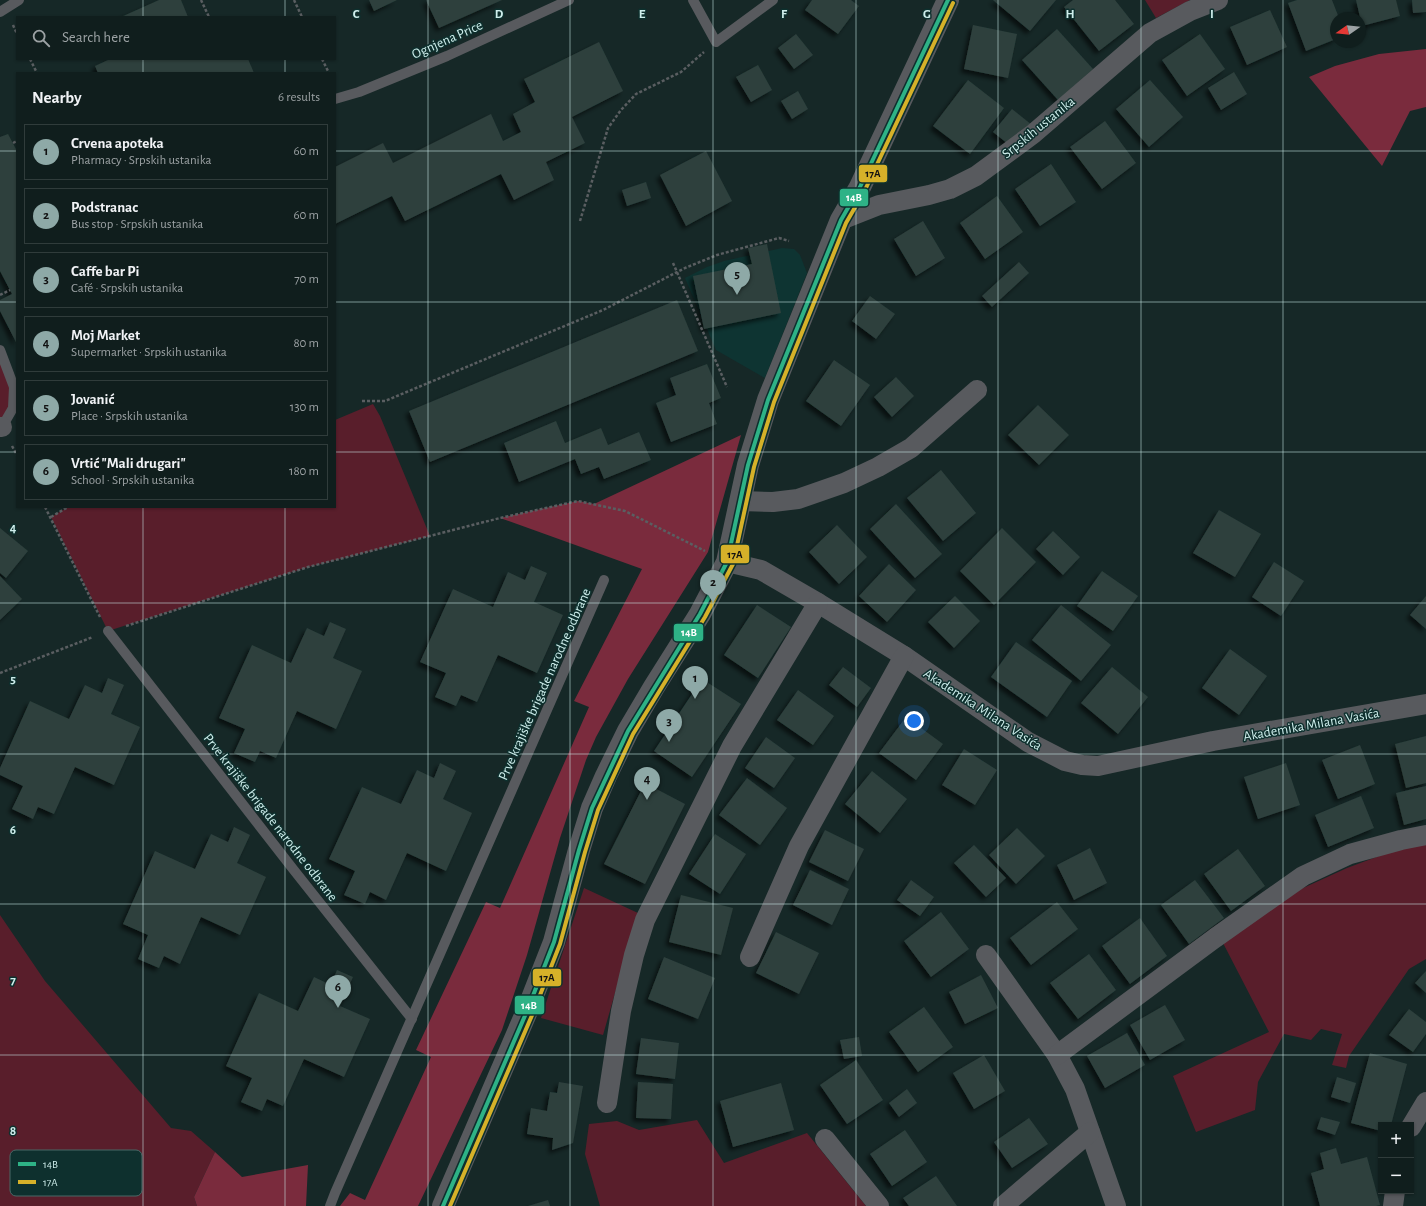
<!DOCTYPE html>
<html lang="en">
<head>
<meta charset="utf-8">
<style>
  :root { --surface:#101e1d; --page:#1e2b2a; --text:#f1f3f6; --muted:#9ca2a4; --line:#303c3b; --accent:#8ea9a7 }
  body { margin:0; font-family:"Alegreya Sans",sans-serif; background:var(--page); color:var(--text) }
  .controls { position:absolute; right:12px; bottom:12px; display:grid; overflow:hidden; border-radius:0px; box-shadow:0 1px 3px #0004 }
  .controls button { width:36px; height:36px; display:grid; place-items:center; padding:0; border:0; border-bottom:1px solid var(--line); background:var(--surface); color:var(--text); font:20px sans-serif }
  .compass { position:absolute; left:1330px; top:12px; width:36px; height:36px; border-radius:50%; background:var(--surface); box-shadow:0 1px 3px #0004; rotate:256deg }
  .you { position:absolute; left:914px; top:721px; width:14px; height:14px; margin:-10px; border:3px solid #fff; border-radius:50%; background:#1a73e8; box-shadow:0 0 0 6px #1a73e833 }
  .badge { display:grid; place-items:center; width:26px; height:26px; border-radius:50%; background:var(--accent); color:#111; font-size:13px; font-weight:700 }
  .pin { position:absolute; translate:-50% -33px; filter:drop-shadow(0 1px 2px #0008) }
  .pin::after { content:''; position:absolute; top:21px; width:14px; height:12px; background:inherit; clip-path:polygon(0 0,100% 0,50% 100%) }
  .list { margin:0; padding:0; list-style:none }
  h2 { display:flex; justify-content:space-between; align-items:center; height:52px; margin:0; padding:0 16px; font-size:17px }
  h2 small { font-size:13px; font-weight:400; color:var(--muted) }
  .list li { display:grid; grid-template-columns:26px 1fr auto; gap:12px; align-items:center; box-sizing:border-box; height:56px; margin:0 8px 8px; padding:0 8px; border:1px solid var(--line); border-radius:0px }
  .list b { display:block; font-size:15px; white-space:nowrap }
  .list p { margin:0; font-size:13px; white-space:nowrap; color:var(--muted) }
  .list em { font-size:13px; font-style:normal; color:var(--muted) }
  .icon { flex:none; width:22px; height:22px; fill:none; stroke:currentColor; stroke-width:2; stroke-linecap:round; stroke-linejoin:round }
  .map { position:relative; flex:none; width:1426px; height:1206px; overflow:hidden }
  .search { position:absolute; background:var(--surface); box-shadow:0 1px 3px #0004; left:16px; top:16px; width:320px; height:44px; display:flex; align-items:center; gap:10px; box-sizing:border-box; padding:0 14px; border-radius:0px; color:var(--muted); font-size:15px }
  .panel { position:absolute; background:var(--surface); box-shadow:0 1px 3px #0004; left:16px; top:72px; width:320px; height:436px; border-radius:0px }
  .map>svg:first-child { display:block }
  .built { fill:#0e3432 }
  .green { fill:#591e2b }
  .forest { fill:#7a2b3d }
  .building { fill:#2d403d; filter:url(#shadow) }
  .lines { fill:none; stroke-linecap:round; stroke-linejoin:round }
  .path { stroke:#5a5e61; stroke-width:2.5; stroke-dasharray:3 2; stroke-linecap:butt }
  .service { stroke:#585a5e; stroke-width:10 }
  .minor { stroke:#585a5e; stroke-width:20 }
  .tertiary { stroke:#585a5e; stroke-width:22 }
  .bus-1-casing { stroke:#0e302e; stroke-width:7 }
  .bus-2-casing { stroke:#0e302e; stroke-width:7 }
  .bus-1 { stroke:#2eb286; stroke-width:4 }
  .bus-2 { stroke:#d6b129; stroke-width:4 }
  .grid { fill:none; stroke:#cfeeec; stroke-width:1; stroke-opacity:0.55 }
  .labels { text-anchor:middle; stroke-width:3; stroke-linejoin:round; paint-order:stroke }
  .street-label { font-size:14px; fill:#cfeeec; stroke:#0e302e }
  .key { fill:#0e302e; stroke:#486967; stroke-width:1 }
  .key-label { font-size:11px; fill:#cfeeec }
  .grid-label { font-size:13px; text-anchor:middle; font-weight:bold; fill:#cfeeec; stroke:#0e302e; stroke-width:3; stroke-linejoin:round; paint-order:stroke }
  .line-badge { stroke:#0e302e; stroke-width:1.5 }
  .badge-label { font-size:11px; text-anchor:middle; font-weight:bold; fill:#fff }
  .pale-badge-label { font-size:11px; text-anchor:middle; font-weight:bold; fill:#111 }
</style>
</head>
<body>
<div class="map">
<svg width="1426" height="1206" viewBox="0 0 1426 1206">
  <defs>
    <filter id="shadow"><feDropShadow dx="-3.5" dy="3.5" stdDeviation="2" flood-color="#0009"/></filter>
  </defs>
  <rect width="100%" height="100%" fill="#162827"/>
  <path class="built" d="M782 248 794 249 800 255 807 273 765 378 716 350 685 278 707 267 724 261Z"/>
  <g class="green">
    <path d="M1145 0H1190L1156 18Z"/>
    <path d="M0 362 13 388 9 408 0 423Z"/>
    <path d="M373 404 380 416 430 536 308 567 108 631 51 517 68 507H335V420Z"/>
    <path d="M1426 843V959L1409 969 1349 1056 1346 1068 1332 1065 1342 1034 1321 1029 1311 1040 1284 1034 1258 1082 1255 1110 1196 1132 1173 1076 1269 1032 1223 943 1301 889 1347 868 1403 847Z"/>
    <path d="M584 888 638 913 603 1035 541 1018Z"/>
    <path d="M0 915 45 981 171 1128 191 1131 215 1152 194 1197 197 1206H0Z"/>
    <path d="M697 1120 724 1163 807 1133 866 1206H600L585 1154 589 1124 617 1121 639 1130Z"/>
  </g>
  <g class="forest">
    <path d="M1426 49V107L1410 111 1382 166 1309 77 1335 66 1379 54Z"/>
    <path d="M741 435 708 552 628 679 596 737 586 760 560 838 527 955 502 1030 418 1206H340L350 1193 365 1200 431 1057 416 1050 486 902 500 908 589 707 574 701 642 569 500 518 578 501 594 504Z"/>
    <path d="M215 1152 242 1177 308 1165 306 1206H197L194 1197Z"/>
  </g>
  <g class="building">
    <path d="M159 0H181L188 17H121Z"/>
    <path d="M369 0H397L374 11Z"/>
    <path d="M426 0H502L439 28Z"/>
    <path d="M812 0H851L859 6 838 34 805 10Z"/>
    <path d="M993 0H1056L1030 31Z"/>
    <path d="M1073 0H1115L1134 24 1099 51 1064 7Z"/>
    <path d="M1297 0H1332L1339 18H1336V39L1306 51 1288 3Z"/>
    <path d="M1356 0H1396L1400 16 1362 26Z"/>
    <path d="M1412 0H1426V12L1413 13Z"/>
    <path d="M1270 10 1287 47 1247 65 1230 27Z"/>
    <path d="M973 25 1017 34 1008 78 964 69Z"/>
    <path d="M1057 29 1093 69 1058 100 1022 60Z"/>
    <path d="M796 34 813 55 794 69 778 48Z"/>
    <path d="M1200 34 1225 69 1187 96 1162 60Z"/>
    <path d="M599 42 623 91 572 117 585 143 546 162 554 180 514 200 501 174 405 221 392 196 335 224V167L383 143 393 163 491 114 503 141 521 132 513 114 535 102 524 79Z"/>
    <path d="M110 59H248L254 73H98L95 66Z"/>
    <path d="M758 65 772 90 751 102 736 77Z"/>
    <path d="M1234 72 1247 94 1221 110 1208 88Z"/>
    <path d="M968 80 1004 108 970 154 933 126Z"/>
    <path d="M1150 80 1183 117 1149 147 1116 109Z"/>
    <path d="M798 91 808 109 792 119 781 101Z"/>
    <path d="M1012 109 1032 125 1013 148 993 132Z"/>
    <path d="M1105 121 1136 163 1102 189 1070 147Z"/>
    <path d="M8 134 17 151V344L0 311V300L12 294 0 271V137Z"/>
    <path d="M706 151 732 201 686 226 660 175Z"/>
    <path d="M1051 164 1076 202 1040 226 1015 189Z"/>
    <path d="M646 182 651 198 627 206 622 190Z"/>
    <path d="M997 196 1023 232 985 259 960 223Z"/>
    <path d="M923 221 945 258 916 276 894 239Z"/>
    <path d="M767 244 781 313 704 329 693 276 752 264 748 248Z"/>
    <path d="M1019 262 1029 273 992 307 982 296Z"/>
    <path d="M870 296 895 314 876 339 852 321Z"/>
    <path d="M677 300 698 351 430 462 409 411Z"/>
    <path d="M834 360 870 385 841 426 806 401Z"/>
    <path d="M707 364 721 398 709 403 717 424 671 442 656 403 676 395 670 378Z"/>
    <path d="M896 377 914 396 892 417 874 397Z"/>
    <path d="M1038 405 1069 435 1039 465 1008 435Z"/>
    <path d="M556 421 565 443 601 428 608 445 639 432 651 460 604 479 599 467 581 474 575 459 519 482 504 443Z"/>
    <path d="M941 470 976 513 943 541 907 498Z"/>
    <path d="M896 504 942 554 915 578 870 529Z"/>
    <path d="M1219 510 1261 534 1235 577 1193 553Z"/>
    <path d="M837 525 867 557 839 584 809 552Z"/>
    <path d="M0 528 28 551 6 578 0 573Z"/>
    <path d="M1002 528 1036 562 994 605 960 571Z"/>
    <path d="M1053 531 1080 557 1063 575 1036 549Z"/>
    <path d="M1274 562 1304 581 1281 616 1252 597Z"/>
    <path d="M889 564 916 590 887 622 859 596Z"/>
    <path d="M531 566 547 573 534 602 563 615 537 673 498 655 477 702 461 695 456 706 435 697 446 673 420 662 453 589 493 607 508 572 525 580Z"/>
    <path d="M1102 571 1138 596 1113 631 1077 606Z"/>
    <path d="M0 576 22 599 0 620Z"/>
    <path d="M955 596 980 621 954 648 928 622Z"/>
    <path d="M1426 596V629L1410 615Z"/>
    <path d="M757 605 791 627 758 678 724 655Z"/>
    <path d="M1061 605 1111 645 1081 681 1032 640Z"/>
    <path d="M330 622 346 629 333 658 362 671 336 729 297 711 276 758 260 751 255 762 234 753 245 729 219 718 252 645 291 663 307 628 324 636Z"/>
    <path d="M1016 642 1072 681 1047 717 991 677Z"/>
    <path d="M1230 649 1267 676 1239 715 1202 688Z"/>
    <path d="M843 667 871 688 857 707 829 685Z"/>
    <path d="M1112 667 1148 697 1118 734 1081 703Z"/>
    <path d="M108 678 124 685 111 714 140 727 114 785 75 767 54 814 38 807 33 819 12 809 23 786 0 775V768L30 701 69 719 85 685 102 693Z"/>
    <path d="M702 679 741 704 692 777 654 751Z"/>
    <path d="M798 690 834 716 813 745 777 720Z"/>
    <path d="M906 717 943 744 916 780 879 753Z"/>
    <path d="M1426 736V783L1406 788 1395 744Z"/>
    <path d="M766 737 795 758 774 788 745 768Z"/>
    <path d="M1360 745 1375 784 1338 799 1322 760Z"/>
    <path d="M964 749 997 770 975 805 942 785Z"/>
    <path d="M440 763 456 771 443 799 472 813 446 871 407 853 386 900 370 892 365 904 344 895 355 871 329 859 362 787 401 804 417 770 434 778Z"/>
    <path d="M1286 763 1300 805 1258 819 1244 777Z"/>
    <path d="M872 771 907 799 880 833 845 804Z"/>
    <path d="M747 778 787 808 760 845 719 815Z"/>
    <path d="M645 783 685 804 645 884 604 864Z"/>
    <path d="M1426 786V819L1404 825 1396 793Z"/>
    <path d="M1361 796 1374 828 1328 847 1315 815Z"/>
    <path d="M234 827 250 835 237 863 266 877 240 935 201 917 180 964 164 956 159 968 138 959 148 935 123 924 155 851 195 869 211 834 228 842Z"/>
    <path d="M1017 828 1045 856 1016 884 989 855Z"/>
    <path d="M825 830 864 849 848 881 809 862Z"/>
    <path d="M715 834 746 854 720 894 689 874Z"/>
    <path d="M974 845 1006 878 986 897 954 863Z"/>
    <path d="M1090 848 1107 883 1074 900 1057 865Z"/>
    <path d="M1238 849 1265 886 1231 911 1204 874Z"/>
    <path d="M810 870 849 889 832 925 793 905Z"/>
    <path d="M911 880 934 897 920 916 897 900Z"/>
    <path d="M1195 880 1224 918 1189 944 1161 905Z"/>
    <path d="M681 895 733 908 721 955 669 942Z"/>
    <path d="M1057 902 1078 929 1031 965 1010 938Z"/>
    <path d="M941 912 969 949 931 977 904 941Z"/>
    <path d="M1140 918 1167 956 1130 984 1102 946Z"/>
    <path d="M776 932 819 953 799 994 756 973Z"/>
    <path d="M1089 954 1116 990 1078 1019 1050 983Z"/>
    <path d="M664 957 715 978 698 1019 648 999Z"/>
    <path d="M337 970 353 977 340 1006 370 1019 344 1077 304 1059 283 1106 267 1099 262 1111 241 1102 252 1078 226 1066 259 993 298 1011 314 977 331 985Z"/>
    <path d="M1426 971V993L1415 983Z"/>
    <path d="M981 975 998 1008 965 1024 949 992Z"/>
    <path d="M1165 1005 1185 1040 1150 1060 1130 1025Z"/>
    <path d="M924 1007 953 1047 918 1072 889 1032Z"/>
    <path d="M1409 1009 1426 1022V1034L1413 1052 1389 1035Z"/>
    <path d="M1127 1033 1145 1065 1105 1088 1087 1056Z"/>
    <path d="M859 1037 862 1056 844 1059 840 1040Z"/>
    <path d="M641 1038 679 1043 675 1079 636 1074Z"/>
    <path d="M1370 1053 1407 1064 1391 1125H1381V1131L1351 1123Z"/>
    <path d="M984 1055 1005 1091 974 1109 953 1073Z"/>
    <path d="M856 1060 883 1100 847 1124 820 1085Z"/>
    <path d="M1337 1077 1356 1083 1350 1103 1331 1097Z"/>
    <path d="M559 1082 583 1086 573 1143 552 1150 553 1138 527 1134 531 1108 547 1111 550 1092 557 1093Z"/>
    <path d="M638 1082 673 1084 671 1119 636 1118Z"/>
    <path d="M781 1083 794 1130 733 1147 720 1101Z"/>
    <path d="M907 1089 917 1103 899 1117 889 1103Z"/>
    <path d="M1321 1117 1340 1122 1335 1135 1317 1129Z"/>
    <path d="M1029 1118 1048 1144 1012 1168 994 1142Z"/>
    <path d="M905 1130 927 1162 892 1186 870 1154Z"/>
    <path d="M1336 1148 1341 1164 1367 1157 1380 1205 1376 1206H1320L1311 1173 1324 1169 1320 1153Z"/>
    <path d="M936 1176 957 1206H909L903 1198Z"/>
    <path d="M548 1200 550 1206H528Z"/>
  </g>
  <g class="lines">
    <g class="path">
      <path d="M201 0 209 17"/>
      <path d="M294 0 302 17"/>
      <path d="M13 25 17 34"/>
      <path d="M30 59 37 73"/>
      <path d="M322 59 329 73"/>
      <path d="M13 143 17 141"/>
      <path d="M580 221 608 128 621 110 636 94 681 72 704 52"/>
      <path d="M673 263 727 387"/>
      <path d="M0 295 10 290"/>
      <path d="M362 401H385L603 310 685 268 717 255 779 238 789 241"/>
      <path d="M12 446 17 455"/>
      <path d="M45 507 100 617"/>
      <path d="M51 517 68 507"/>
      <path d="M126 626 308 567 500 518 578 501 625 511 705 551"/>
      <path d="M0 673 93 637"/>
    </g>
    <g class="service">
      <path d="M693 0 716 42 773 0"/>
      <path d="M0 12 19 0"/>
      <path d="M335 99 359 92 447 56 569 0"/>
      <path d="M0 350 14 387 13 408 2 427"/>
      <path d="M108 631 293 869 412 1019"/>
      <path d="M330 1206 335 1193 604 580"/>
    </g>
    <g class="minor">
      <path d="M841 220 879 205 929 195 950 189 976 176 1033 134 1150 33 1190 11 1218 0"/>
      <path d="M0 427H2"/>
      <path d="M741 501 773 502 798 499 844 483 878 467 911 448 977 390"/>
      <path d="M727 562 761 570 818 603 904 656 1028 742 1065 761 1082 765 1098 766 1213 741 1426 704"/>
      <path d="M986 955 1057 1055 1075 1089 1116 1206"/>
      <path d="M750 957 799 846 904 656"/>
      <path d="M1057 1055 1215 938 1303 876 1350 854 1401 840 1426 835"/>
      <path d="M607 1103 621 1011 634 955 645 920 732 746 818 603"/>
      <path d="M1411 1127 1426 1102"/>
      <path d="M825 1139 879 1206"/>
      <path d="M1003 1206 1090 1132"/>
      <path d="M1393 1206 1395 1191"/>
    </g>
    <path class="tertiary" d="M443 1206 527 1011 554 942 579 850 592 808 606 776 628 731 654 687 700 614 727 562 748 465 768 400 841 220 860 187 948 0"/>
    <g class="bus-1-casing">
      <path id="bus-1" d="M443 1206 527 1011 554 942 579 850 592 808 628 731 700 614 727 562 748 465 768 400 841 220 860 187 948 0"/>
    </g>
    <g class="bus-2-casing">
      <path id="bus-2" d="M450 1206 533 1013 560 944 585 852 598 810 633 734 705 617 733 564 754 467 774 402 846 223 865 190 953 3"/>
    </g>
    <use href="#bus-1" class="bus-1"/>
    <use href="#bus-2" class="bus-2"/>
  </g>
  <path class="grid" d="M143 0V17M285 0V17M428 0V1206M570 0V1206M713 0V1206M856 0V1206M998 0V1206M1141 0V1206M1283 0V1206M143 59V73M285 59V73M0 151H17M335 151H1426M0 302H17M335 302H1426M0 452H17M335 452H1426M143 507V1206M285 507V1206M0 603H1426M0 754H1426M0 904H1426M0 1055H1426"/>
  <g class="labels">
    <g class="street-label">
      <text transform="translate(447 39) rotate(-24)" y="5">Ognjena Price</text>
      <text transform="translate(1038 127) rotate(-39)" y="5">Srpskih ustanika</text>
      <text transform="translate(544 684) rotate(-66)" y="5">Prve krajiške brigade narodne odbrane</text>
      <text transform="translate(983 709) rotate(33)" y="5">Akademika Milana Vasića</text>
      <text transform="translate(1311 724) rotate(-10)" y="5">Akademika Milana Vasića</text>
      <text transform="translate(271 817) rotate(52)" y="5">Prve krajiške brigade narodne odbrane</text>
    </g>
  </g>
  <rect x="10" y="1150" width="132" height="46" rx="6" class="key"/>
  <rect x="18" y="1162" width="18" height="4" fill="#2eb286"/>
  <rect x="18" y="1180" width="18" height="4" fill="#d6b129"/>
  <g class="key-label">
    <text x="43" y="1168">14B</text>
    <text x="43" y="1186">17A</text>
  </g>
  <g class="grid-label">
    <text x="356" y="18">C</text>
    <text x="499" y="18">D</text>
    <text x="642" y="18">E</text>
    <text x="784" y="18">F</text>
    <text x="927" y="18">G</text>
    <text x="1070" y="18">H</text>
    <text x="1212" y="18">I</text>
    <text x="13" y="532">4</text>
    <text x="13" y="683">5</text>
    <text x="13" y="834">6</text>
    <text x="13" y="984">7</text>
    <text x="13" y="1135">8</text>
  </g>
  <g class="line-badge">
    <rect x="858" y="164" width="30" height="19" rx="4" fill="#d6b129"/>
    <rect x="839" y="188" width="30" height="19" rx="4" fill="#2eb286"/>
    <rect x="720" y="544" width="30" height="20" rx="4" fill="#d6b129"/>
    <rect x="673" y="623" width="31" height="19" rx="4" fill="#2eb286"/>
    <rect x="532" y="968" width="30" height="19" rx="4" fill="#d6b129"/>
    <rect x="514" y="995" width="31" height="20" rx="4" fill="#2eb286"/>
  </g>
  <g class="badge-label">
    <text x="854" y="201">14B</text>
    <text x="689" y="636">14B</text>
    <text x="529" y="1009">14B</text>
  </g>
  <g class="pale-badge-label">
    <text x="873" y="177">17A</text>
    <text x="735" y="558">17A</text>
    <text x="547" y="981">17A</text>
  </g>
</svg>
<div class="controls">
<button>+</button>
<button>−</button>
</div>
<svg class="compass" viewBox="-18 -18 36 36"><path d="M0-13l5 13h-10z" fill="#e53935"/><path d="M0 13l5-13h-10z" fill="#9ca2a4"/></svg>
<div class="you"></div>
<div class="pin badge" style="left:695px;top:699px">1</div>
<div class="pin badge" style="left:713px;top:603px">2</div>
<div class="pin badge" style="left:669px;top:742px">3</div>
<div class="pin badge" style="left:647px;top:800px">4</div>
<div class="pin badge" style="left:737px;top:295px">5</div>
<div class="pin badge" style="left:338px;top:1008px">6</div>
<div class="search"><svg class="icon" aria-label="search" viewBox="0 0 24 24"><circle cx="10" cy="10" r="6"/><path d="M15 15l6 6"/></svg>Search here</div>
<section class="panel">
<h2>Nearby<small>6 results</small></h2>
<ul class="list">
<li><span class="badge">1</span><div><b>Crvena apoteka</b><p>Pharmacy · Srpskih ustanika</p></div><em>60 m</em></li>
<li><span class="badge">2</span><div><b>Podstranac</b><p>Bus stop · Srpskih ustanika</p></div><em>60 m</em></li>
<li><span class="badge">3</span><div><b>Caffe bar Pi</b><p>Café · Srpskih ustanika</p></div><em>70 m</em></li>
<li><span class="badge">4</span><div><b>Moj Market</b><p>Supermarket · Srpskih ustanika</p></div><em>80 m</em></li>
<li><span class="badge">5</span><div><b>Jovanić</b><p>Place · Srpskih ustanika</p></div><em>130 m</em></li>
<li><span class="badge">6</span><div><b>Vrtić &quot;Mali drugari&quot;</b><p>School · Srpskih ustanika</p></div><em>180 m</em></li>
</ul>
</section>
</div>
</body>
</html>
